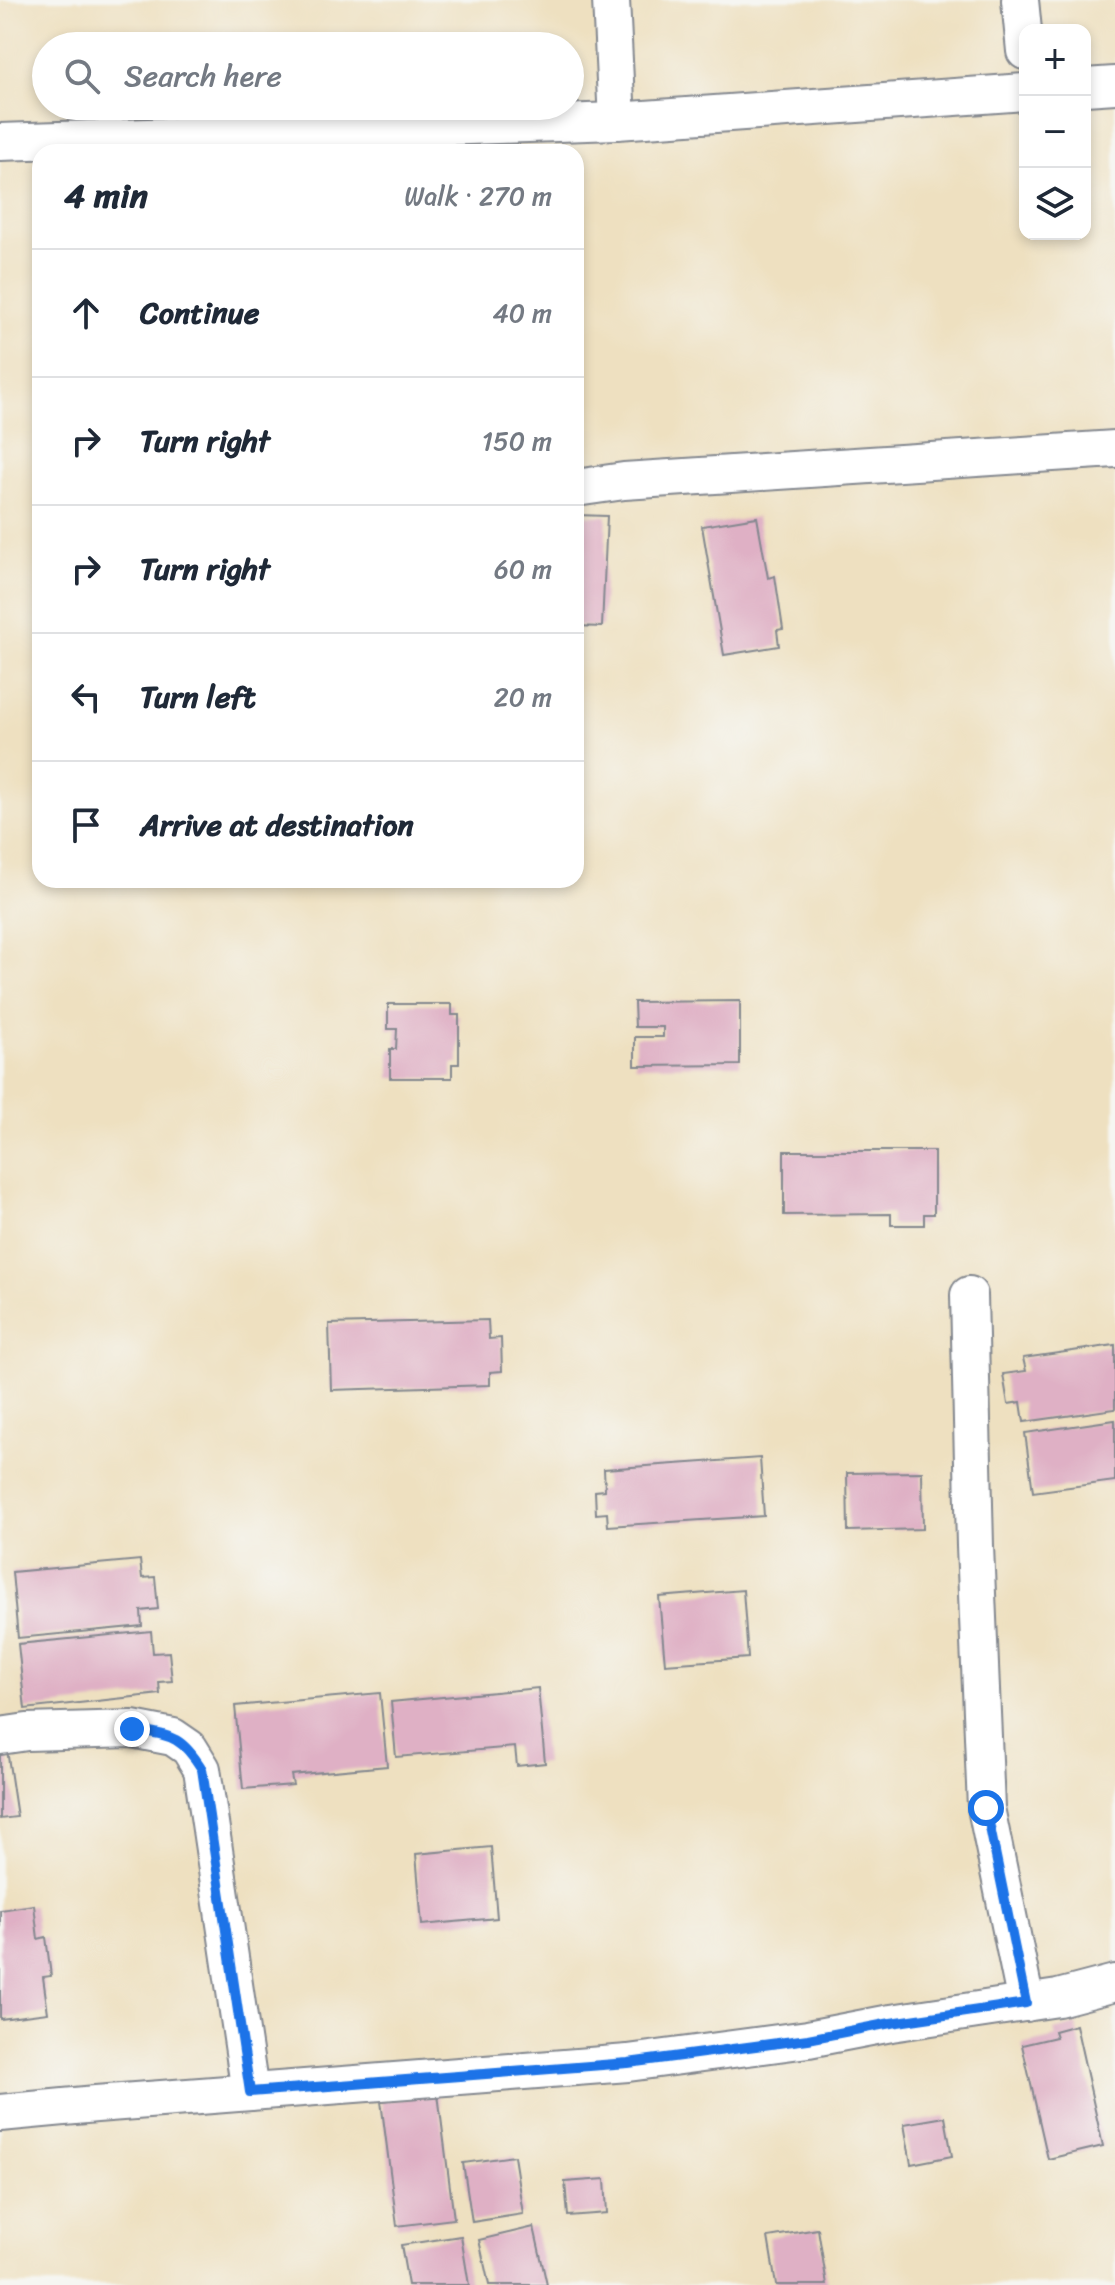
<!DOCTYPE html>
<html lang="en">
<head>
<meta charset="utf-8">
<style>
  :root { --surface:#fff; --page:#f2f2f3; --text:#1f2937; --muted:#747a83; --line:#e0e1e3 }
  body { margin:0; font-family:Sriracha,sans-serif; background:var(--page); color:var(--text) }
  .controls { position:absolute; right:24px; top:24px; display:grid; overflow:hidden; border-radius:16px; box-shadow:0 4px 12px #0003 }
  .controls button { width:72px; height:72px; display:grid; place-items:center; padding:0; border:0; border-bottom:2px solid var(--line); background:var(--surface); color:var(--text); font:40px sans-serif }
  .stop { position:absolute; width:24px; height:24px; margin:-18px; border:6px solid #1a73e8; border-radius:50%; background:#fff }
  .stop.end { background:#1a73e8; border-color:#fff; box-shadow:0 2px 8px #0008 }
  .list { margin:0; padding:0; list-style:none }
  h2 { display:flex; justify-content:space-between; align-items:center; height:104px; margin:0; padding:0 32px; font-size:34px }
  h2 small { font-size:26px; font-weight:400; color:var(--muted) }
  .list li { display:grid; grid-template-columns:52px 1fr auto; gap:24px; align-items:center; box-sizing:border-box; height:128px; padding:0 32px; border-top:2px solid var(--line) }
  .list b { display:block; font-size:30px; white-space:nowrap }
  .list em { font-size:26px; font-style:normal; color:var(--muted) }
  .icon { flex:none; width:44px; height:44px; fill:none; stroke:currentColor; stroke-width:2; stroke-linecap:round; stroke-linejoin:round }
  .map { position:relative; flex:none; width:1115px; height:2285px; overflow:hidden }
  .search { position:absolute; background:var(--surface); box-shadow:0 4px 12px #0003; left:32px; top:32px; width:552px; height:88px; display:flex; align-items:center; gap:20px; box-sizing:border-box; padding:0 28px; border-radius:44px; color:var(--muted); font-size:30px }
  .panel { position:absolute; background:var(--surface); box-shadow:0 4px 12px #0003; left:32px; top:144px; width:552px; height:744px; border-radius:24px }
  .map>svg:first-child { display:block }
  .building { fill:#dfb0c5 }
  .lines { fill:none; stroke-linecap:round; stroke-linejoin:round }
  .minor-casing { stroke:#84888f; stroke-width:40 }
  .minor { stroke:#fff; stroke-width:36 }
  .route { stroke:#1a73e8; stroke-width:10 }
</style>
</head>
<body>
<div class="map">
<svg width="1115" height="2285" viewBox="0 0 1115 2285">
  <rect width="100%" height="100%" fill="#f6f6f2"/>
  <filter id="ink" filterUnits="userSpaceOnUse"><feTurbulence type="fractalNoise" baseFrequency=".0125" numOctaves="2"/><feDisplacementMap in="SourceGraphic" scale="16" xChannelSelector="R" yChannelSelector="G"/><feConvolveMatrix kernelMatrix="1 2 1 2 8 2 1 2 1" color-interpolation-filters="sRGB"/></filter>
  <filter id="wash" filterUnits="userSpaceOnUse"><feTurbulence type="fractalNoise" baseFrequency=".006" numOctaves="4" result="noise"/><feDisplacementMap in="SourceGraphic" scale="32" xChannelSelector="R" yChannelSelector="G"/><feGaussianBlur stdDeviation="1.8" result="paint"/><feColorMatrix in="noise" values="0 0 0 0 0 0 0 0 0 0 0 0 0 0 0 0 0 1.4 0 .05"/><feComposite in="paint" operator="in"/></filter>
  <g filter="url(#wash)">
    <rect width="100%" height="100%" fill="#eee0c0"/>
    <g id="blocks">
      <g class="building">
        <path d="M576 515 607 516 602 627 576 626Z"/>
        <path d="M757 517 768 578 775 576 783 629 777 630 779 646 724 655 702 526Z"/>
        <path d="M740 1001V1065L635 1066V1037H663V1027H635L634 1002Z"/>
        <path d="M388 1004H452V1015H459V1064H452V1078H390V1049H396L397 1029H388Z"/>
        <path d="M784 1151H934V1214H924V1225H891V1214L784 1215Z"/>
        <path d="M488 1320 489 1339 501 1338 502 1371 490 1372V1385L331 1390 329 1324Z"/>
        <path d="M1115 1345V1409L1024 1422 1021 1402 1008 1404 1003 1374 1026 1371 1023 1358Z"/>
        <path d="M1115 1420V1481L1033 1492 1025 1433Z"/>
        <path d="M760 1458 764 1516 608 1526 607 1513 596 1514 595 1491 605 1490 604 1469Z"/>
        <path d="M922 1472 923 1529 848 1531 847 1473Z"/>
        <path d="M140 1560 142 1578 155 1577 158 1609 141 1611 142 1626 18 1638 12 1572Z"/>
        <path d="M743 1590 748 1658 665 1664 659 1597Z"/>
        <path d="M151 1631 153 1653 169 1652 172 1681 159 1682 160 1694 25 1709 18 1644Z"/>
        <path d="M538 1688 545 1763 517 1766 515 1747 396 1757 391 1702Z"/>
        <path d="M380 1693 387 1766 291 1775 293 1785 243 1789 235 1706Z"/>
        <path d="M0 1743H6L17 1817 0 1819Z"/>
        <path d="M491 1847 497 1918 422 1925 416 1854Z"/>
        <path d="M34 1905 38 1939 46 1937 51 1976 43 1977 48 2013 0 2019V1910Z"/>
        <path d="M1076 2025 1103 2146 1048 2159 1022 2045 1056 2037 1054 2031Z"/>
        <path d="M438 2094 454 2219 397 2226 381 2101Z"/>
        <path d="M945 2117 952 2156 911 2164 904 2124Z"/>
        <path d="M514 2156 523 2214 472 2222 463 2163Z"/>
        <path d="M605 2179 607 2213 568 2216 565 2182Z"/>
        <path d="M534 2227 547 2285H489L479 2240Z"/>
        <path d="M818 2229 827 2285H776L768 2237Z"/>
        <path d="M461 2236 469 2285H408L401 2245Z"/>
      </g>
    </g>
  </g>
  <g filter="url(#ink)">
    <use href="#blocks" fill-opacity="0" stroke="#84888f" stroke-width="2"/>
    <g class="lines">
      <g class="minor-casing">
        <g id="minor">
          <path d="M611 0 617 121"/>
          <path d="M1020 0 1025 51"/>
          <path d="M1085 87 1115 85"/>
          <path d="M0 142 617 121 1025 92"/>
          <path d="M576 488 624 481 1115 449"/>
          <path d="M969 1295 975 1546 986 1808 1026 2003"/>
          <path d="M0 1736 27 1732 132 1729 173 1737 189 1748 202 1769 250 2092"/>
          <path d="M0 2113 96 2104 628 2063 808 2039 891 2023 1058 1998 1115 1983"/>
        </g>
      </g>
      <use href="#minor" class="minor"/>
    </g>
  </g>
  <g class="lines" filter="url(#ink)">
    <path class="route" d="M132 1729C170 1736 180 1734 202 1769L250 2092 628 2063 808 2039 891 2023 1026 2003 986 1808"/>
  </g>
</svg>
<div class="controls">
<button>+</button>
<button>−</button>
<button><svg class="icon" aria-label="layers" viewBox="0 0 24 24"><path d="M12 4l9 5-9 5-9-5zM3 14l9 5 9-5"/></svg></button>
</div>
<div class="stop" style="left:986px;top:1808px"></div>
<div class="stop end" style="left:132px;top:1729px"></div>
<div class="search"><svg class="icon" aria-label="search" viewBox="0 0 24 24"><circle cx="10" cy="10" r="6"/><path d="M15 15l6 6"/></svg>Search here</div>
<section class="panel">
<h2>4 min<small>Walk · 270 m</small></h2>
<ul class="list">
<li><svg class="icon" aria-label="ahead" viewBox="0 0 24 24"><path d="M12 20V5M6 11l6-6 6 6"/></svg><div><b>Continue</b></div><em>40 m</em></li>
<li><svg class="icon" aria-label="right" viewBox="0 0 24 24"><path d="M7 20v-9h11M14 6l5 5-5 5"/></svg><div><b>Turn right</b></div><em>150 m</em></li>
<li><svg class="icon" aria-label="right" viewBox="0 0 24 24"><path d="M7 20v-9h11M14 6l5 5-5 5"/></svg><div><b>Turn right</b></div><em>60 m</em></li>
<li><svg class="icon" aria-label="left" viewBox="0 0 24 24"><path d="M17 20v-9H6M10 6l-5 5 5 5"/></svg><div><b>Turn left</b></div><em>20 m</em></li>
<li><svg class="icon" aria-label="arrive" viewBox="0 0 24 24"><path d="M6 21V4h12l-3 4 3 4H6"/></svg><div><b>Arrive at destination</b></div></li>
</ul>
</section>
</div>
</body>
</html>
